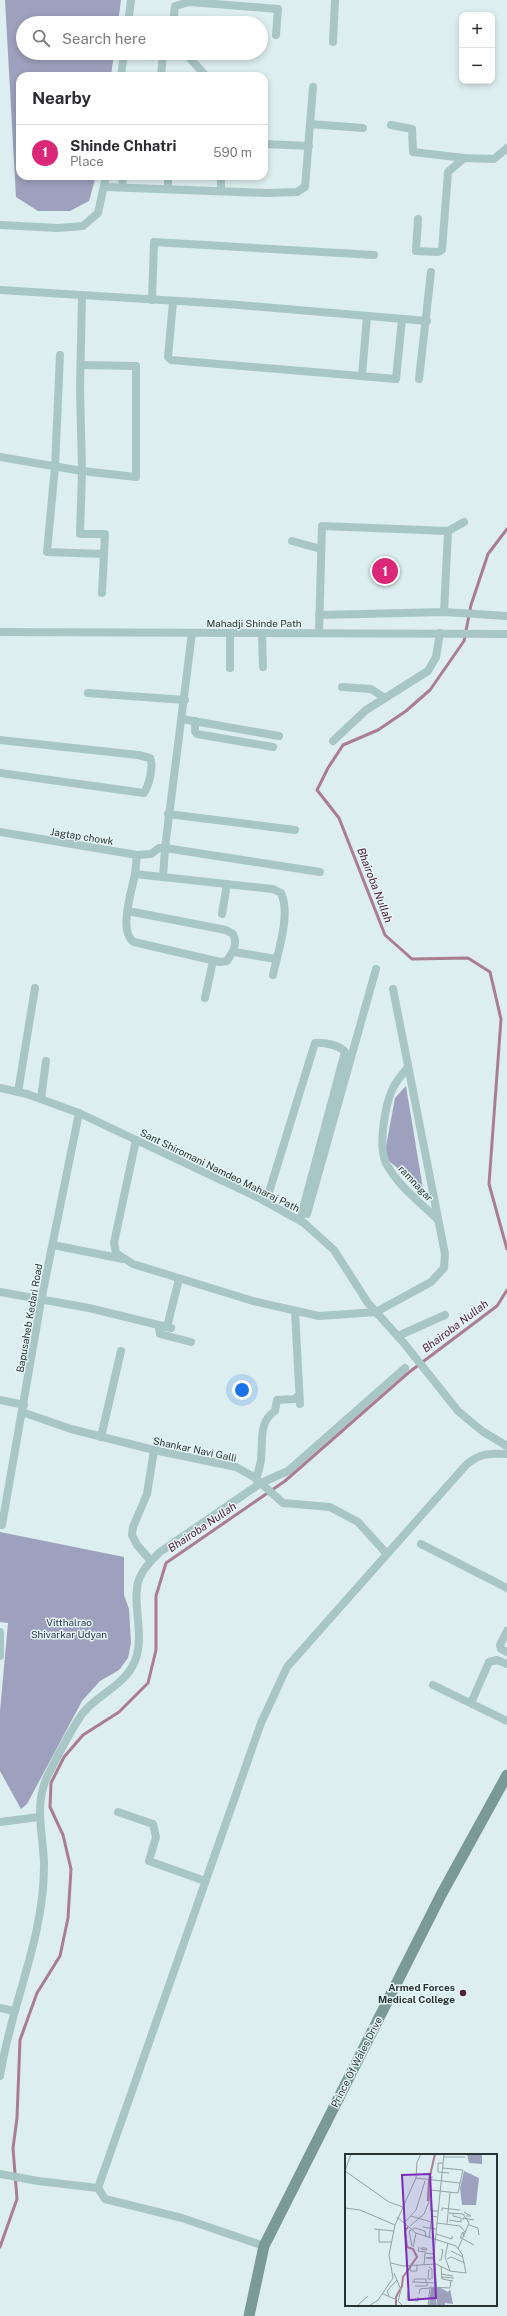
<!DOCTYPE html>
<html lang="en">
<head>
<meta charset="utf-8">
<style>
  :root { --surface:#fff; --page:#f2f2f3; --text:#2b2b33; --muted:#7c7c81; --line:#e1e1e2; --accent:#db2777 }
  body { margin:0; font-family:"Public Sans",sans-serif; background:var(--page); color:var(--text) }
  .controls { position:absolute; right:12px; top:12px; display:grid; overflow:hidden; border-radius:8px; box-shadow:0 2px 6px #0003 }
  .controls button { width:36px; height:36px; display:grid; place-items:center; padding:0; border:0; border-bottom:1px solid var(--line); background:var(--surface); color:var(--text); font:20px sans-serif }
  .you { position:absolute; left:242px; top:1390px; width:14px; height:14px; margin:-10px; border:3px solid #fff; border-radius:50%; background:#1a73e8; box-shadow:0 0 0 6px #1a73e833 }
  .badge { display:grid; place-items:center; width:26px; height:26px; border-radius:50%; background:var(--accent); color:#fff; font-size:13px; font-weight:700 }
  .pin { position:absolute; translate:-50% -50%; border:2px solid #fff; box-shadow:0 1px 4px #0006 }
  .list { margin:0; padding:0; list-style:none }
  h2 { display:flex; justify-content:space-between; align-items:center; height:52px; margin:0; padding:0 16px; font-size:17px }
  h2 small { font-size:13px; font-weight:400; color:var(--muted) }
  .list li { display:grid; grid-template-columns:26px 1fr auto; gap:12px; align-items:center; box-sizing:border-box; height:56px; padding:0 16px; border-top:1px solid var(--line) }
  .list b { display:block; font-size:15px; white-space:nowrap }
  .list p { margin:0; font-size:13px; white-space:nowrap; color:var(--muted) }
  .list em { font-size:13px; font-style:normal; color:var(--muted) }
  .icon { flex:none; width:22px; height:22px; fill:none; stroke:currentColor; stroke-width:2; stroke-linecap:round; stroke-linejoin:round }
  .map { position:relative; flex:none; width:507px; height:2316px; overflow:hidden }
  .search { position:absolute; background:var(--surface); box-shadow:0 2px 6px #0003; left:16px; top:16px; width:252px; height:44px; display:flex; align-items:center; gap:10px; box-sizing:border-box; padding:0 14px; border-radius:22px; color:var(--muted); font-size:15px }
  .panel { position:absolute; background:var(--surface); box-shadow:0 2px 6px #0003; left:16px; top:72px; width:252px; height:108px; border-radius:12px }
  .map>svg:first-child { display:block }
  .green { fill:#9da1bd }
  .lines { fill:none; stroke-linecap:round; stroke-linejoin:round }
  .stream { stroke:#aa7d90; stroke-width:3 }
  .street { stroke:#a9c6c6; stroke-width:8 }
  .secondary { stroke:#7a9a96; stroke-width:11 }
  .poi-dot { fill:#512135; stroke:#e7f6f7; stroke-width:1.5 }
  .labels { text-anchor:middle; stroke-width:3; stroke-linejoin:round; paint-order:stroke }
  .street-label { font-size:10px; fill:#283432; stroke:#e7f6f7 }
  .park-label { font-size:10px; fill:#2e3250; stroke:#e7f6f7 }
  .poi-label { font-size:10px; font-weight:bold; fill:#283432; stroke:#e7f6f7; text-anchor:end }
  .water-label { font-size:11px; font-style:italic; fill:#512135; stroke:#e7f6f7 }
  .inset-river { fill:none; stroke:#aa7d90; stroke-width:2 }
  .inset-road { fill:none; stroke:#94a4a3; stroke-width:1 }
  .view { fill:#7b2cbf; fill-opacity:0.15; stroke:#7b2cbf; stroke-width:2 }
  .inset-edge { fill:none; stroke:#283432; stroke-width:2 }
</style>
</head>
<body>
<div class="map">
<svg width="507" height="2316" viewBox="0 0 507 2316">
  <rect width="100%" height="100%" fill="#dceeef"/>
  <g class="green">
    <path d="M5 0H121L118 23H23V53H114L111 76H20V176H96L89 201 70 211H38L16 197Z"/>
    <path d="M406 1086 423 1189 384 1157 395 1098Z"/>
    <path d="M0 1532 124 1557V1595L129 1609 131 1643 128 1658 119 1670 100 1681 82 1701 27 1804 21 1809 0 1771V1711L8 1623 0 1622Z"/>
  </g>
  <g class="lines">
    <g class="stream">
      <path d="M507 529 488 554 471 605 464 641 430 690 406 711 378 730 343 745 328 768 317 790 339 818 385 935 412 959 468 958 490 972 501 1019 489 1184 507 1249"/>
      <path d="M0 2247 17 2199 13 2148 17 2118 20 2040 37 1993 60 1956 68 1918 71 1869 63 1835 50 1807 51 1783 64 1757 83 1735 119 1712 148 1683 156 1650V1596L166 1563 285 1481 408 1373 497 1306 507 1290"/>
    </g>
    <g class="street">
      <path d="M128 23 131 0"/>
      <path d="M173 23 175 6 190 2 278 9 276 35"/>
      <path d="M333 42 335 0"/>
      <path d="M185 53 206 76"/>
      <path d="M121 76 124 53"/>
      <path d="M161 76 163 53"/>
      <path d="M310 124 363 128"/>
      <path d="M391 125 412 129 413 152 464 158"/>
      <path d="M264 144 309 146"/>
      <path d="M105 187 266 193 297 192 305 187 313 87"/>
      <path d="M122 187 123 176"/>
      <path d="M168 189V176"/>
      <path d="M221 191V176"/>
      <path d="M418 219 416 251 438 252 442 250 448 172 464 158 494 159 507 148"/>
      <path d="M0 225 58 228 83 226 98 213 106 176"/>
      <path d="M0 290 227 304 427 321"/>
      <path d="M152 300 154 242 374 255"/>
      <path d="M173 302 168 357 171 360 396 379 402 319"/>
      <path d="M60 355 55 467 47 552 104 554 102 593"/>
      <path d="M81 365 136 366V477L82 471 80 534H105L104 554"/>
      <path d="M362 376 367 316"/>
      <path d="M419 379 431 272"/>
      <path d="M0 457 82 471 80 389 82 296"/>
      <path d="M448 531 464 522"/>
      <path d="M292 541 321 549"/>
      <path d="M319 615 444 612 507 616"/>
      <path d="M0 632 507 634"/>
      <path d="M262 633 263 667"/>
      <path d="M319 633 322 526 448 531 444 612"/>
      <path d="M230 668V633"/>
      <path d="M342 687 371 689 385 698"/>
      <path d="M88 693 185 700"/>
      <path d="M182 719 279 736"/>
      <path d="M195 721V731L197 734 273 747"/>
      <path d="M0 740 138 755 150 758C154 766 149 785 144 793L0 773"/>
      <path d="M333 741 366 710 428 671 436 657 440 633"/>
      <path d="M168 814 295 830"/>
      <path d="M0 832 137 855 151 854 159 848H165L192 633"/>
      <path d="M137 855 135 874 273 889 281 893C291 915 278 951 273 975"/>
      <path d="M163 877 165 848 320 872"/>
      <path d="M128 911 226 930 233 934C238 944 233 952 227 961L220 962 134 942C118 932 132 890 135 874"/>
      <path d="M222 914 227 884"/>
      <path d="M234 952 276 959"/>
      <path d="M205 998 213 961"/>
      <path d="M408 1067C402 1075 396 1081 392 1090 385 1106 378 1147 386 1163 397 1185 420 1202 438 1220"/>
      <path d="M0 1088 27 1094 79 1113 259 1198 304 1223 334 1250 368 1303 403 1342 458 1411 482 1431 507 1446"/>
      <path d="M18 1092 35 988"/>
      <path d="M41 1099 46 1061"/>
      <path d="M136 1140 114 1243 116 1253 133 1264 253 1301 319 1316 376 1312 431 1282 444 1268 445 1254 393 989"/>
      <path d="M266 1202 315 1043C323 1042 340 1045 345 1052L300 1220"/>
      <path d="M307 1214 376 969"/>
      <path d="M53 1245 123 1259"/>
      <path d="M0 1292 89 1308 171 1328"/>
      <path d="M295 1312 300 1404"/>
      <path d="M162 1326 159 1329 160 1334 191 1342"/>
      <path d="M167 1327 179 1279"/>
      <path d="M398 1336 445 1315"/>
      <path d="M0 1400 24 1405"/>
      <path d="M22 1412 71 1429 154 1450 236 1467 254 1477 283 1503 330 1507 358 1522 387 1554"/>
      <path d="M101 1437 121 1351"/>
      <path d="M256 1479C258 1473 260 1466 261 1460 263 1443 258 1422 275 1411L277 1400 294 1399 299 1396"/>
      <path d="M0 1525H2L41 1301 79 1113"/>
      <path d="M421 1544 507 1588"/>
      <path d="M151 1561 137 1545 132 1535 133 1527 147 1494 154 1450"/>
      <path d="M507 1631 500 1645 501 1649 507 1652"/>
      <path d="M0 1632V1656"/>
      <path d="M433 1685 507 1721"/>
      <path d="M471 1703 489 1662 497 1660 507 1664"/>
      <path d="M118 1812 153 1824 156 1837 149 1861 205 1881"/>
      <path d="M0 1822 39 1817"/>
      <path d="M0 2008 14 2011"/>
      <path d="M0 2076C11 2004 45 1937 44 1863 43 1834 34 1805 47 1777 57 1757 69 1733 82 1714 97 1694 125 1686 135 1661 146 1634 129 1596 141 1575 145 1566 153 1559 160 1552L261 1483 288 1471 405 1368"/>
      <path d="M0 2174 38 2181 98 2188 105 2199 182 2218 264 2246"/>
      <path d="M98 2188 261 1723 287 1667 466 1465C480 1453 490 1453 507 1454"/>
    </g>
    <path class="secondary" d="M249 2316 264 2246 441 1895 507 1775"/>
  </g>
  <circle class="poi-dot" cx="463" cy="1993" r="4"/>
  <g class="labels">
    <g class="street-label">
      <text x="254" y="627">Mahadji Shinde Path</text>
      <text transform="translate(82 836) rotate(9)" y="4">Jagtap chowk</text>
      <text transform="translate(220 1170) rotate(26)" y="4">Sant Shiromani Namdeo Maharaj Path</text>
      <text transform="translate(416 1183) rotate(47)" y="4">ramnagar</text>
      <text transform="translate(29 1318) rotate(-80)" y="4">Bapusaheb Kedari Road</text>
      <text transform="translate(195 1449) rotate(12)" y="4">Shankar Navi Galli</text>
      <text transform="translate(356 2062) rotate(-63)" y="4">Prince Of Wales Drive</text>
    </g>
    <g class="park-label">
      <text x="69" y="1626">Vitthalrao<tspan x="69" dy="12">Shivarkar Udyan</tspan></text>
    </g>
    <g class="poi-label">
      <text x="455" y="1991">Armed Forces<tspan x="455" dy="12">Medical College</tspan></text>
    </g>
    <g class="water-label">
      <text transform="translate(375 885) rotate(69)" y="4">Bhairoba Nullah</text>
      <text transform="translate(455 1326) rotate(-37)" y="4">Bhairoba Nullah</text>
      <text transform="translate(202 1527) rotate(-34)" y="4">Bhairoba Nullah</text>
    </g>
  </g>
  <g transform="translate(345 2154)">
    <rect width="152" height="152" fill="#dceeef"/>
    <path d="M137 0V10L124 9 122 0ZM119 17 134 24 131 51H117L115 34ZM94 133 103 138 105 135 108 150 100 149V152H93L91 135ZM86 134H90L92 152H84Z" fill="#9da1bd"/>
    <path class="inset-river" d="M83 47 84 26 90 0M51 152V143L57 132 58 123 72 103 68 95 62 93 60 77 63 73"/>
    <path class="inset-road" d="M99 3H120M98 9H93V18L104 19M98 14 118 16 115 29M0 17 44 48 58 53M0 17 6 0M71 24 115 29 113 39 85 36M86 46V57H93M0 54 15 56 50 71M97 57V54L115 56M119 58 126 62H121M104 59 118 60 124 69 113 95M108 59V62L116 64V68M66 62 86 68M104 66 116 68M118 66V64L129 66M60 68 71 56 80 27M92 69 115 72 121 79M102 70 105 38M124 71 133 74 134 81M65 72 79 60 84 48 86 23H88M78 73 91 75M29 75 49 77M34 76V88H47M91 80 107 85V82M84 84 87 62 92 63M118 84H115L118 78 119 83M118 85 129 91M103 89 100 103 105 117M67 92 64 77 70 74 80 77 81 83M68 93 71 79M74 93 73 97 81 98M76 94H81L82 96 76 95ZM106 97 118 103M89 103 81 104 89 105M102 105 106 103 120 109M94 106H96L98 96 96 95M46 109 58 112 91 110 105 117 121 119 117 100 111 92 71 79 52 63M79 111 80 99 89 100M96 112 97 125 108 127M65 113V117H72V111M84 113 87 115V125M84 115 83 125H86M49 119 56 136 53 147 58 152M96 120 108 122M96 123 109 124M67 128 91 129M69 128V125H81V129M70 132H82V129M63 137 62 146 73 147V143M38 140 52 146M74 140 75 135 85 134M44 142 42 137 52 126M12 152 23 142M24 152 33 146 48 124 44 101 50 71 71 24 72 8 76 0M83 152 85 133 105 134 106 126M93 152 89 99 99 0"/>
    <path class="view" d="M85 20 91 144 64 146 57 21Z"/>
    <rect width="152" height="152" class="inset-edge"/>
  </g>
</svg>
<div class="controls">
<button>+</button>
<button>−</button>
</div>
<div class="you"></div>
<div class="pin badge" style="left:385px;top:571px">1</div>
<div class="search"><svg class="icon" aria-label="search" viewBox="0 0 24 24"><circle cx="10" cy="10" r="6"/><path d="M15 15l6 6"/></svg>Search here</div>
<section class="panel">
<h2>Nearby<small></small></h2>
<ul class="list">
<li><span class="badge">1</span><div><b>Shinde Chhatri</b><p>Place</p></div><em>590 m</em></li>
</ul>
</section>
</div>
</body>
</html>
